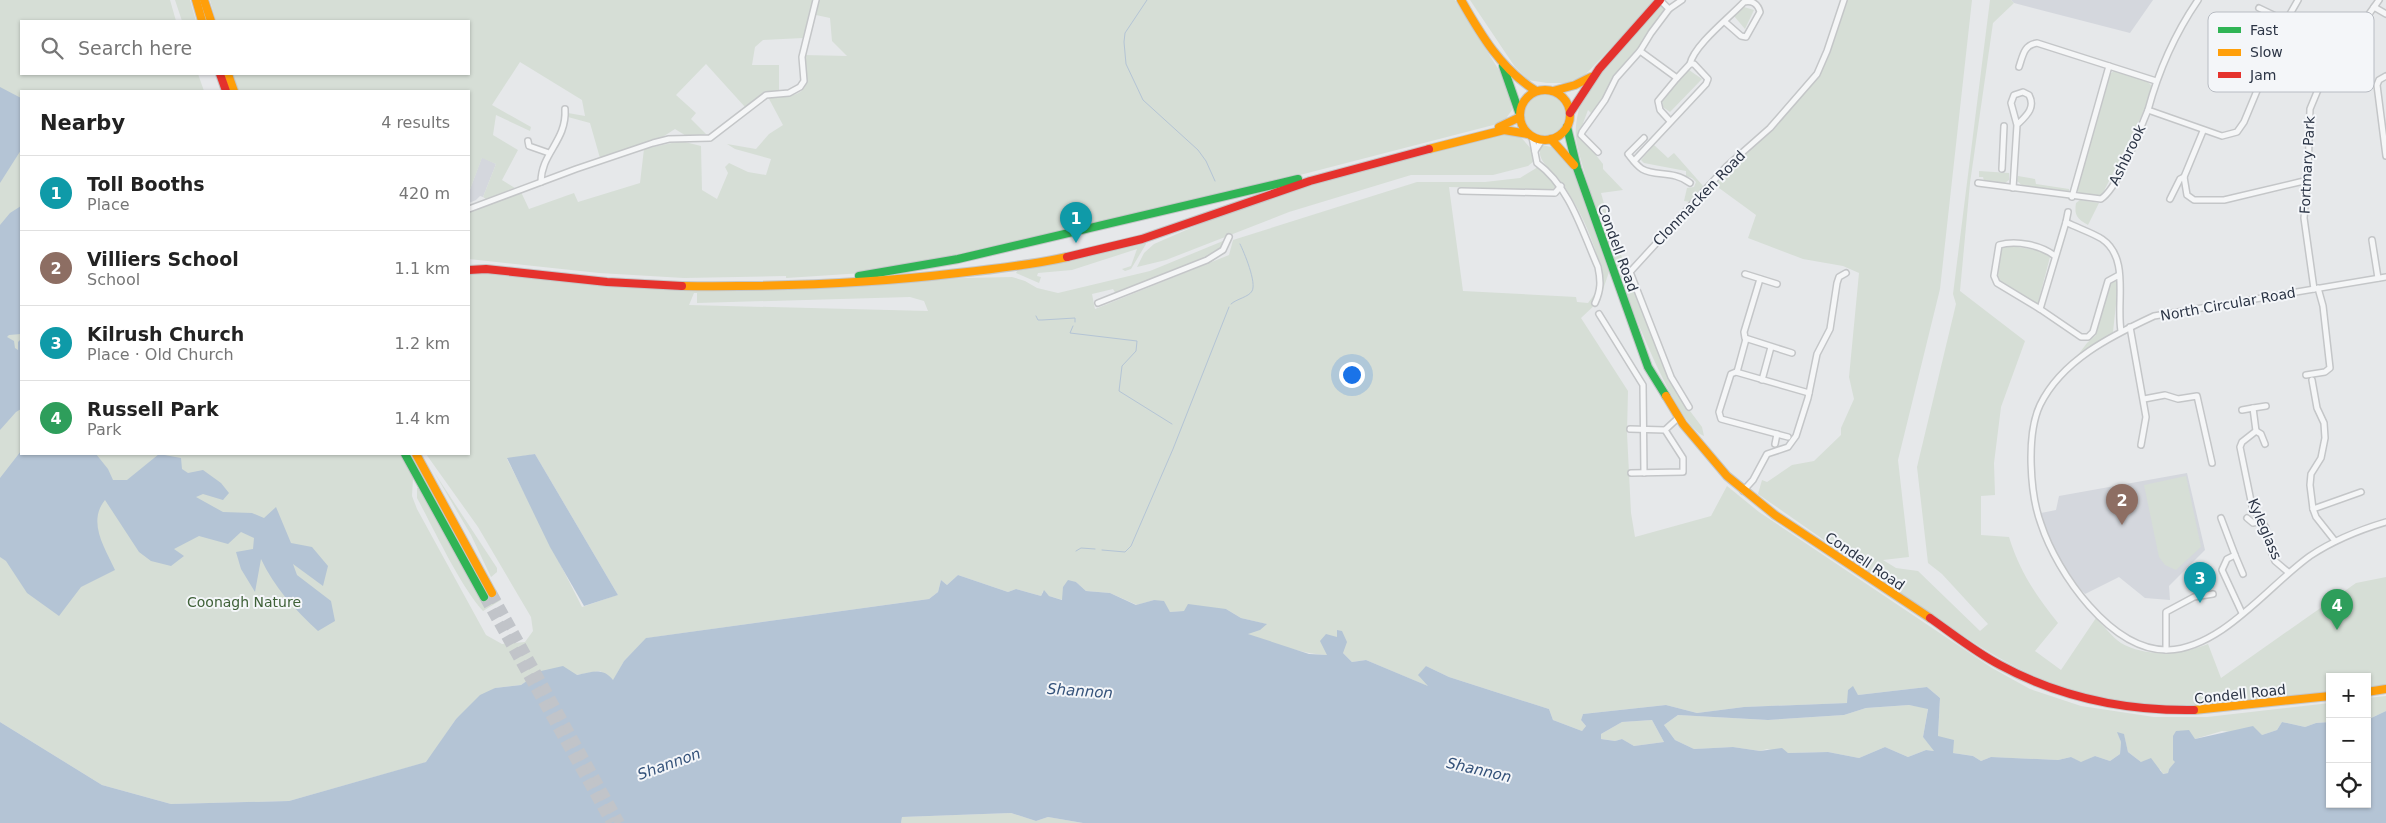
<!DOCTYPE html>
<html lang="en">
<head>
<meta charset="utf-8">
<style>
  :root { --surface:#fff; --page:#f6f6f6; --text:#222; --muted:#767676; --line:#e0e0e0; --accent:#ea580c }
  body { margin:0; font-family:"DejaVu Sans",sans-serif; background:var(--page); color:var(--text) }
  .controls { position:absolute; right:15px; bottom:15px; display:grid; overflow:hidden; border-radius:0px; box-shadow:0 1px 4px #0004 }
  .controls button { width:45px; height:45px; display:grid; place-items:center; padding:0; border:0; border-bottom:1px solid var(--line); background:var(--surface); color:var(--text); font:25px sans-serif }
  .you { position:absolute; left:1351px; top:374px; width:18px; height:18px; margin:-12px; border:4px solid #fff; border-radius:50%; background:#1a73e8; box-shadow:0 0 0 8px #1a73e833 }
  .badge { display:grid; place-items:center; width:32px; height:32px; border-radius:50%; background:var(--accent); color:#fff; font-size:16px; font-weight:700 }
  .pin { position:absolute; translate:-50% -41px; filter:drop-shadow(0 1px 2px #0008) }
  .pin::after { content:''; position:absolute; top:26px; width:18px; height:15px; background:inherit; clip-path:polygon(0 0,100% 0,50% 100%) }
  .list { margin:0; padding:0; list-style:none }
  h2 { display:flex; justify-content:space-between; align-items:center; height:65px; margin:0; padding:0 20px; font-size:21px }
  h2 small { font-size:16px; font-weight:400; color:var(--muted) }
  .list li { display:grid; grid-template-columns:32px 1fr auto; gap:15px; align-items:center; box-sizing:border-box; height:75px; padding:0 20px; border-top:1px solid var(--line) }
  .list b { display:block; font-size:19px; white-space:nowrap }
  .list p { margin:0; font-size:16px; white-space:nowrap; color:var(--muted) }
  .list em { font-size:16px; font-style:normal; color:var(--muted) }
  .icon { flex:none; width:28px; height:28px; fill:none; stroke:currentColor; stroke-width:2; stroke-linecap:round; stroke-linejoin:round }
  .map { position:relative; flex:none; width:2386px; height:823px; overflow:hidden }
  .search { position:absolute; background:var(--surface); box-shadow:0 1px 4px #0004; left:20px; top:20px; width:450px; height:55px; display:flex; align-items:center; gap:12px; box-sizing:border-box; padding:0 18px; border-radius:0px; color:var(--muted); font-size:19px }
  .panel { position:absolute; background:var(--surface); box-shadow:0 1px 4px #0004; left:20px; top:90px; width:450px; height:365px; border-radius:0px }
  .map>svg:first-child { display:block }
  .built { fill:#d4d7dd }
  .green { fill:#d6ded6; fill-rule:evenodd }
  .water { fill:#b4c4d5; fill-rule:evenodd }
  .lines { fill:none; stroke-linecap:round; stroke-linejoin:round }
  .stream { stroke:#b4c4d5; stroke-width:1 }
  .highway-tunnel { stroke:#c1c4c9; stroke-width:10; stroke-dasharray:10 5; stroke-linecap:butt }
  .street-casing { stroke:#c4c6c8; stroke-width:8 }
  .fast-casing { stroke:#c4c6c8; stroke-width:10 }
  .slow-casing { stroke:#c4c6c8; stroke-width:10 }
  .jam-casing { stroke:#c4c6c8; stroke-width:10 }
  .street { stroke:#f5f6f7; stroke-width:5 }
  .fast { stroke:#30b455; stroke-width:8 }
  .slow { stroke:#ff9f0a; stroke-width:8 }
  .jam { stroke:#e5322d; stroke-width:8 }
  .labels { text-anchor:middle; stroke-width:4; stroke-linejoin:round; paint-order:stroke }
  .street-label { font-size:14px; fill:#2b3445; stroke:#f4f6f9 }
  .park-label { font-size:14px; fill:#3f6138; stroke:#f4f6f9 }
  .water-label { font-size:15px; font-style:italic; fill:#34527a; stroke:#f4f6f9 }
  .key { fill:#f4f6f9; stroke:#b8bcc3; stroke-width:1 }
  .key-label { font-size:14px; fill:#2b3445 }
</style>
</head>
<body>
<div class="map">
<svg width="2386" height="823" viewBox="0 0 2386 823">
  <rect width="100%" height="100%" fill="#e6e8ea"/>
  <g class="built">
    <path d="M2011 0H2153L2130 33 2014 3Z"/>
    <path d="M482 157 496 164 483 197 480 196 476 200 469 203V192Z"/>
    <path d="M2187 473 2205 550 2169 586 2170 600 2145 598 2119 577 2085 594 2067 574 2049 538 2041 513 2056 510 2059 496Z"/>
  </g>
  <g class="green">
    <path d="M0 0H170L176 21H21V74H198L204 91H21V454H400L413 478 412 496 417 509 486 635 502 644 525 642 533 631 531 617 478 527 426 454H469V274L484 272 609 286 1012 277 1025 281 1037 288 1058 293 1150 271 1223 241 1226 242C1215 261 1139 284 1116 294L1113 289 1092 294 1095 309 1229 255 1233 240 1417 182H1485L1520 178 1538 167 1553 178 1557 185 1553 190 1449 187 1463 291 1576 297 1577 302 1588 303 1603 283C1598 248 1582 212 1562 183 1555 172 1533 160 1542 145L1556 148 1568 157 1609 272 1599 301 1581 318 1628 391 1627 433 1631 513 1635 537 1711 516 1727 486 1759 512 1992 668 2030 689 2081 706 2154 717H2207L2330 703V722L2316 723 2305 727 2282 722 2277 730 2262 735 2222 731 2195 739 2173 736 2176 762 2169 769 2168 773 2162 774 2161 770 2141 762 2128 752 2124 735 2118 733 2121 742 2120 754 2110 761 2095 756 2081 763 2071 757 2058 760 1991 757 1981 761 1973 756 1953 753 1938 737 1940 698 1927 687 1858 695 1848 690V703L1744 707 1697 713 1666 705 1583 714 1581 720 1586 726 1582 731 1553 720 1549 709 1449 677 1426 666 1430 687 1366 660 1352 662 1343 653 1337 637H1332L1327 655C1299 653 1273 644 1247 634L1266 624 1241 618 1226 609 1170 612 1154 600 1137 605 1110 593 1086 591 1076 582 1063 587V600L1049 596 1043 591 1041 596 1016 589 1008 592 958 575 947 585 941 580 938 592 929 599 647 638 624 661 613 681 600 671 576 675 542 671 521 685 495 688 456 719 427 762 289 801 171 804 102 785 0 722ZM694 293H697V303L910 297 924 301 928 311 689 305ZM535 454 618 595H617L582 607 507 459Z"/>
    <path d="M175 0H190L196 21H182Z"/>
    <path d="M210 0H813L803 38 763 40 755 47 752 65H779V91H765L745 107 706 64 676 95 696 113 691 119 706 134 688 137 675 129 661 138 600 158 590 123 568 117V113L585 116 582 100 520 62 492 105 531 127 530 131 496 115 493 135 518 150 502 180 515 188 486 199 483 197 496 164 482 158 469 192V91H238L230 74H469V21H216Z"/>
    <path d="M819 0H1455L1507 83 1512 110 1507 117V121L1501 123 1254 187 879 272 786 278V276L684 278 599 273 469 259V212L521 192 529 209 574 193 578 202 640 183 644 149 681 141 701 146 702 190 717 199 728 173 725 167 729 163 748 172 766 175 771 159 735 149 727 144 756 149 769 134 783 125 768 97C805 97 811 92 804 55L847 56 832 41 830 18 816 15Z"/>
    <path d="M1470 0H1657L1584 76 1566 83H1547L1528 80 1515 67Z"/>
    <path d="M1846 0H1972L1940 289 1898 460 1909 557 1883 560 1896 568 1918 571 1980 631 1988 624 1942 574 1928 563 1917 467 1956 304 1953 294 1990 0H2011L2014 3 1993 23 1970 183 1960 291 2025 341 2001 407 1994 463 1995 495 1981 496V535L2009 537C2020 572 2035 594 2058 623L2035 651 2061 670 2096 618C2104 626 2112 637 2121 643 2147 658 2182 654 2208 644L2221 678 2356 583 2386 577V685L2367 687V677H2330V692C2273 700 2217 710 2160 707 2054 703 1981 649 1898 591 1851 559 1804 526 1758 494L1762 480 1767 482 1792 465 1814 461 1841 435V428L1854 399 1849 377 1859 273 1843 266 1803 259 1748 238 1756 215 1719 188 1717 181 1818 75Z"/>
    <path d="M1660 5 1665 10 1641 45 1611 81 1603 99 1592 114 1588 110 1579 134 1603 164V169L1623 190 1601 193C1622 271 1657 338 1690 411L1702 427 1704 436C1665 420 1587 192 1577 144 1573 128 1579 107 1584 92Z"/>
    <path d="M1744 7 1754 10 1745 29 1734 16Z"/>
    <path d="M1689 70 1702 79 1670 112 1663 107 1662 101 1677 81Z"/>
    <path d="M2114 71 2148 82 2152 86 2146 107 2103 193 2099 196 2079 193 2077 190 2110 74Z"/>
    <circle cx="1544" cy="115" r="21"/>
    <path d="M1510 133 1519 135 1532 150 1534 161 1528 166 1493 175H1411L1289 212 1166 260 1137 267 1144 253 1154 244 1230 211 1380 164Z"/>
    <path d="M1654 145 1668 158 1674 153 1704 187 1691 202 1684 201 1687 188 1694 187 1696 182 1692 178 1686 176V171L1644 163 1641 160Z"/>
    <path d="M1979 171 2009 173V180L2005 183 1984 181 1983 177H1979Z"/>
    <path d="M2018 176 2035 179 2036 184 2069 189V191L2023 186 2017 181Z"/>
    <path d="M2080 200 2099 203 2088 225C2077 219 2074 215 2076 203Z"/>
    <path d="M1146 240V244L1131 269 1125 271 1122 269 1131 266 1137 249 1072 270 1038 273 1037 276 1041 277 1039 283 1016 273 1017 271Z"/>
    <path d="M2006 245 2042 251 2050 257 2038 303H2033L1999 282 1998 277 2001 248Z"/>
    <path d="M2114 280 2117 281 2118 285 2113 332 2075 359 2087 343 2096 335 2108 288Z"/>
    <path d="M434 472 497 568V572L491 577 471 535Z"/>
    <path d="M2186 476 2201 547 2176 570 2165 565 2159 557 2144 485Z"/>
    <path d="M417 488H421L483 600 497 592 501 600 483 611C459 584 435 531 417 498Z"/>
    <path d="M2386 696V711L2367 720V698Z"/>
    <path d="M1909 705 1928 708 1923 737 1935 751 1926 750 1908 757 1885 747 1859 758 1828 752 1788 753 1767 749 1760 751 1733 747 1694 749 1675 740 1664 725 1678 715 1768 720 1844 715 1866 708Z"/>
    <path d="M1652 720 1664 742 1634 746 1622 739 1615 741 1601 739V734L1622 722Z"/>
    <path d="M1011 813 1036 821 1048 817 1083 823H901L902 817Z"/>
  </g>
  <g class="water">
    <path d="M0 87 21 98V150L0 183Z"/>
    <path d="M21 206V334L9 335 7 337 14 341 15 348 18 350V342L21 339V409L16 412 0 430V225L10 213Z"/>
    <path d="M21 451V454H96L108 469 113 480H127L159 454 181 458 182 469 188 473 203 470 221 483 229 493 223 500 203 494 196 497 223 512 252 513 264 518 276 507 291 543 312 547 328 566 323 586 293 564 297 575 331 601 335 621 318 631C295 610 274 587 261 559L255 592 241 569 236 552 253 549 254 538 241 532 228 544 199 536 174 549 184 556 171 566 151 561 139 552 105 500C87 522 105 548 115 570L81 587 59 616 27 593 6 561 0 557V478Z"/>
    <path d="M535 454 618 595 584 606 550 547 507 458Z"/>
    <path d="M958 575 1008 592 1016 589 1041 596 1044 590 1049 596 1062 600 1063 587 1068 580 1076 582 1086 591 1110 593 1136 605 1154 600 1164 601 1170 612 1184 611 1188 604 1226 609 1241 618 1267 624 1260 630 1248 634 1309 654 1327 655 1320 641 1326 634 1337 637V630L1342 631 1347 642 1343 653 1352 662 1366 660 1428 686 1418 675 1426 666 1449 677 1549 709 1553 720 1582 731 1586 726 1581 720 1583 714 1666 705 1697 713 1744 707 1847 703 1848 690 1853 686 1858 695 1927 687 1940 698 1938 736 1954 740 1953 753 1973 756 1981 761 1991 757 2058 760 2071 757 2081 762 2095 756 2110 761 2120 754 2121 742 2117 732 2124 734 2128 752 2141 762 2151 758 2163 774 2168 773 2169 769 2175 762 2173 760V736L2176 731 2189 730 2195 739 2253 726 2262 735 2277 730 2282 722 2305 727 2316 723 2330 722V804H2367V720L2386 711V823H1083L1048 817 1036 821 1011 813 902 817 901 823H0V722L102 785 171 804 289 801 426 762 456 719 480 695 495 688 521 685 541 671 563 666 577 675C592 672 603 667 613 680L624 661 646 638 929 599 938 592 941 580 947 585ZM1909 705 1928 709 1923 737 1934 751 1926 750 1908 757 1885 747 1859 758 1828 752 1788 753 1782 748 1760 751 1733 747 1694 749 1675 740 1664 725 1678 715 1768 720 1844 715 1866 708ZM1652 720 1664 742 1634 746 1622 739 1615 741 1601 739V734L1622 722Z"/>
  </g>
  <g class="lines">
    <g class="stream">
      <path d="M1147 0 1125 33 1124 42 1126 64 1143 100 1198 150 1206 161 1215 181"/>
      <path d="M1231 304C1236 299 1249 297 1252 291 1257 283 1244 252 1240 244"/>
      <path d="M1036 316 1038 320H1042L1075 318V322"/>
      <path d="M1073 326 1070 333 1137 341 1136 351 1122 366 1119 391 1172 424"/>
      <path d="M1102 550 1125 552 1131 546 1173 449 1229 307"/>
      <path d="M1076 551 1081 548 1095 549"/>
    </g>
    <g class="highway-tunnel">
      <path d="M492 593 620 823"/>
      <path d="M484 597 611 823"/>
    </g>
    <g class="street-casing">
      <g id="street">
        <path d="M2198 0C2174 35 2159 69 2148 110L2222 136 2237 132 2244 122 2286 21 2298 0"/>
        <path d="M2374 7 2386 14"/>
        <path d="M2259 8 2286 21"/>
        <path d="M1669 9 1682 0"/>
        <path d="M2226 57 2265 72"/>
        <path d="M1690 64C1694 45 1730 17 1744 2 1752 0 1758 4 1760 12L1746 37 1741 36 1725 22"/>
        <path d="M2019 67C2023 55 2024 45 2037 43L2109 66"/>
        <path d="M2386 76 2379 80 2377 85 2386 156"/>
        <path d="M1670 121 1660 110 1658 101 1677 78"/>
        <path d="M2203 131 2184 177 2187 195 2194 200H2224L2308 180"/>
        <path d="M1532 137 1537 163C1570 187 1582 231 1598 267 1601 281 1601 290 1595 303"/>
        <path d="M1644 138 1628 154C1632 159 1636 165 1642 169 1656 177 1673 170 1690 183"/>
        <path d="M528 141 529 146 549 153"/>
        <path d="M1535 151 1542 140"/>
        <path d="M1598 152 1581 135 1582 132 1605 100 1616 78 1640 51 1651 33 1669 9 1660 0"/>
        <path d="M1634 161 1706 84 1708 79 1694 64H1690L1677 78 1640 51"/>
        <path d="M2002 169 2004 126"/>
        <path d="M541 182C541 153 567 141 565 109"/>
        <path d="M1978 183 2101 199C2119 187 2139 131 2148 110"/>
        <path d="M2013 188 2017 125 2011 103 2014 95 2023 92 2029 95C2036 108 2026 116 2017 125"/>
        <path d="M1461 191 1555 193 1561 186"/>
        <path d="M2072 197 2109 66 2156 81"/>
        <path d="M2170 199 2180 179 2184 177"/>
        <path d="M469 209 576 169 653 143 669 139 710 138 766 95 789 93 800 87 804 81 802 57 816 0"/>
        <path d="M2066 222 2068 212"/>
        <path d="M2372 240 2378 278"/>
        <path d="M1745 274 1777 284"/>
        <path d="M2119 275 2108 281 2093 332 2088 337H2081L2040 309 2066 222C2077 228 2091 232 2102 239 2130 258 2116 301 2121 331"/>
        <path d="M2386 277 2154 316C2111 336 2062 360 2040 405 2026 435 2030 494 2041 524 2057 573 2111 651 2168 650 2222 648 2268 586 2310 556 2334 540 2359 530 2386 522"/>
        <path d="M1760 279 1744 332 1745 338 1792 353"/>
        <path d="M2314 289 2304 218 2308 173 2310 109 2322 80 2379 0"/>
        <path d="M1098 303 1207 260 1223 250 1229 237"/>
        <path d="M2040 309 1997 283 1994 276 1999 245C2016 240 2041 245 2055 256"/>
        <path d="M1599 314 1643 385 1644 473"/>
        <path d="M2130 327 2146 417 2141 445"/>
        <path d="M1737 372 1746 339"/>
        <path d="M2306 375 2325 372 2330 368 2323 306 2318 288"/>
        <path d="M1762 380 1771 347"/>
        <path d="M2312 380 2317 408 2324 423 2325 438 2321 458 2311 474 2310 485 2313 509 2316 517 2335 541"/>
        <path d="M2144 399 2165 395 2178 399 2197 396 2212 463"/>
        <path d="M1689 407 1671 377 1630 272 1727 166 1770 128 1817 74 1827 51 1844 0"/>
        <path d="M2253 408 2266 406"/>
        <path d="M2242 410 2253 408 2256 431 2242 442 2240 447 2252 506 2266 528 2268 543 2275 561 2288 572"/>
        <path d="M1630 429 1665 430 1683 458V472L1631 473"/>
        <path d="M1665 430 1678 418"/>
        <path d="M2256 431 2261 434 2265 444"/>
        <path d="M1788 437 1721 419 1719 412 1731 374 1736 372 1809 393"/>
        <path d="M1775 444 1777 434"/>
        <path d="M1743 491 1753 480 1767 454 1788 447 1796 436 1808 398 1817 354 1830 329 1837 283 1839 277 1846 273"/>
        <path d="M2313 509 2361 492"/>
        <path d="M2221 518 2235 555 2227 559 2222 570 2242 613"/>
        <path d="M2247 518 2253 523 2262 521"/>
        <path d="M2235 555 2243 574"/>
        <path d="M2166 650V612L2194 597 2213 594"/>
      </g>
    </g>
    <g class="fast-casing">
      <g id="fast">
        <path d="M1503 66 1519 112"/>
        <path d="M1567 127 1577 168 1648 367 1666 396"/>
        <path d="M859 276 958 259 1298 179"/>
        <path d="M405 454 484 597"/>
      </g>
    </g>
    <g class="slow-casing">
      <g id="slow">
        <path d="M196 0 202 21"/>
        <path d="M204 0 211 21"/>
        <path d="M1461 0C1481 35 1501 69 1536 91"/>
        <path d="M228 74 234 91"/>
        <circle cx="1545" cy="115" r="25"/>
        <path d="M1553 91 1575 85 1591 77"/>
        <path d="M1499 127 1520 117"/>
        <path d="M1551 139 1574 165"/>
        <path d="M1429 149 1504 130 1528 134"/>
        <path d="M682 286C774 287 866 284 958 273 995 269 1031 265 1067 257"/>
        <path d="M1666 396 1683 424 1727 476 1775 515 1930 618"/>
        <path d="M416 454 492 593"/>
        <path d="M2367 692 2386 689"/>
        <path d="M2194 710 2330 696"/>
      </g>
    </g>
    <g class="jam-casing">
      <g id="jam">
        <path d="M220 74 226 91"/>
        <path d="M1570 113 1599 69 1660 0"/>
        <path d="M1067 257 1142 239 1310 181 1429 149"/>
        <path d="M469 270 486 269 607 282 682 286"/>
        <path d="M1930 618C1953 634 1975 652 2000 665 2061 698 2124 711 2194 710"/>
      </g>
    </g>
    <use href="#street" class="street"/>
    <use href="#fast" class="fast"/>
    <use href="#slow" class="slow"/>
    <use href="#jam" class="jam"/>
  </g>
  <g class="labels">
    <g class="street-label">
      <text transform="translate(2127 155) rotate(-64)" y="5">Ashbrook</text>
      <text transform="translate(2307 165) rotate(-87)" y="5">Fortmary Park</text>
      <text transform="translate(1699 198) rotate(-46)" y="5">Clonmacken Road</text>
      <text transform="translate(1618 248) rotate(70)" y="5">Condell Road</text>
      <text transform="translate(2228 304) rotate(-10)" y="5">North Circular Road</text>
      <text transform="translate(2265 529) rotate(67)" y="5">Kyleglass</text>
      <text transform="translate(1865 561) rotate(34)" y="5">Condell Road</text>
      <text transform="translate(2240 694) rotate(-6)" y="5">Condell Road</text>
    </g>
    <g class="park-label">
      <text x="244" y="607">Coonagh Nature</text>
    </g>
    <g class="water-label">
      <text transform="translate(1080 691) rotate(4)" y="5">Shannon</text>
      <text transform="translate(669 764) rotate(-20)" y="5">Shannon</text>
      <text transform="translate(1479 770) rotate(13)" y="5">Shannon</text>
    </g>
  </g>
  <rect x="2208" y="12" width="166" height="80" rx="8" class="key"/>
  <rect x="2218" y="27" width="23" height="6" fill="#30b455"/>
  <rect x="2218" y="49" width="23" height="7" fill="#ff9f0a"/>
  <rect x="2218" y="72" width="23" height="6" fill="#e5322d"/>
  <g class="key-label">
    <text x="2250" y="35">Fast</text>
    <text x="2250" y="57">Slow</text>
    <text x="2250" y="80">Jam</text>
  </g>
</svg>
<div class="controls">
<button>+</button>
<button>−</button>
<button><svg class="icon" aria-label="locate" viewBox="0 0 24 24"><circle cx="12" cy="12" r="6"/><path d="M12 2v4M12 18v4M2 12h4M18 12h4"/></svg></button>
</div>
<div class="you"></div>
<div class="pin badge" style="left:1076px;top:243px;background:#0f9aa8">1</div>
<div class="pin badge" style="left:2122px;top:525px;background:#8d6e63">2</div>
<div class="pin badge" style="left:2200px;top:603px;background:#0f9aa8">3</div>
<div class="pin badge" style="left:2337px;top:630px;background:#2e9e5b">4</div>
<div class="search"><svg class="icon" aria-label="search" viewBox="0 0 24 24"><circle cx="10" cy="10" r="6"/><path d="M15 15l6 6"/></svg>Search here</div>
<section class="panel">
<h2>Nearby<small>4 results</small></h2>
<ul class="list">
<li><span class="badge" style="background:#0f9aa8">1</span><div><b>Toll Booths</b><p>Place</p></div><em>420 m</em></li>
<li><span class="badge" style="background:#8d6e63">2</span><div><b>Villiers School</b><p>School</p></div><em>1.1 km</em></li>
<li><span class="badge" style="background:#0f9aa8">3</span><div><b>Kilrush Church</b><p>Place · Old Church</p></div><em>1.2 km</em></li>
<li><span class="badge" style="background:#2e9e5b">4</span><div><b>Russell Park</b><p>Park</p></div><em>1.4 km</em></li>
</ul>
</section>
</div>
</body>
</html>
